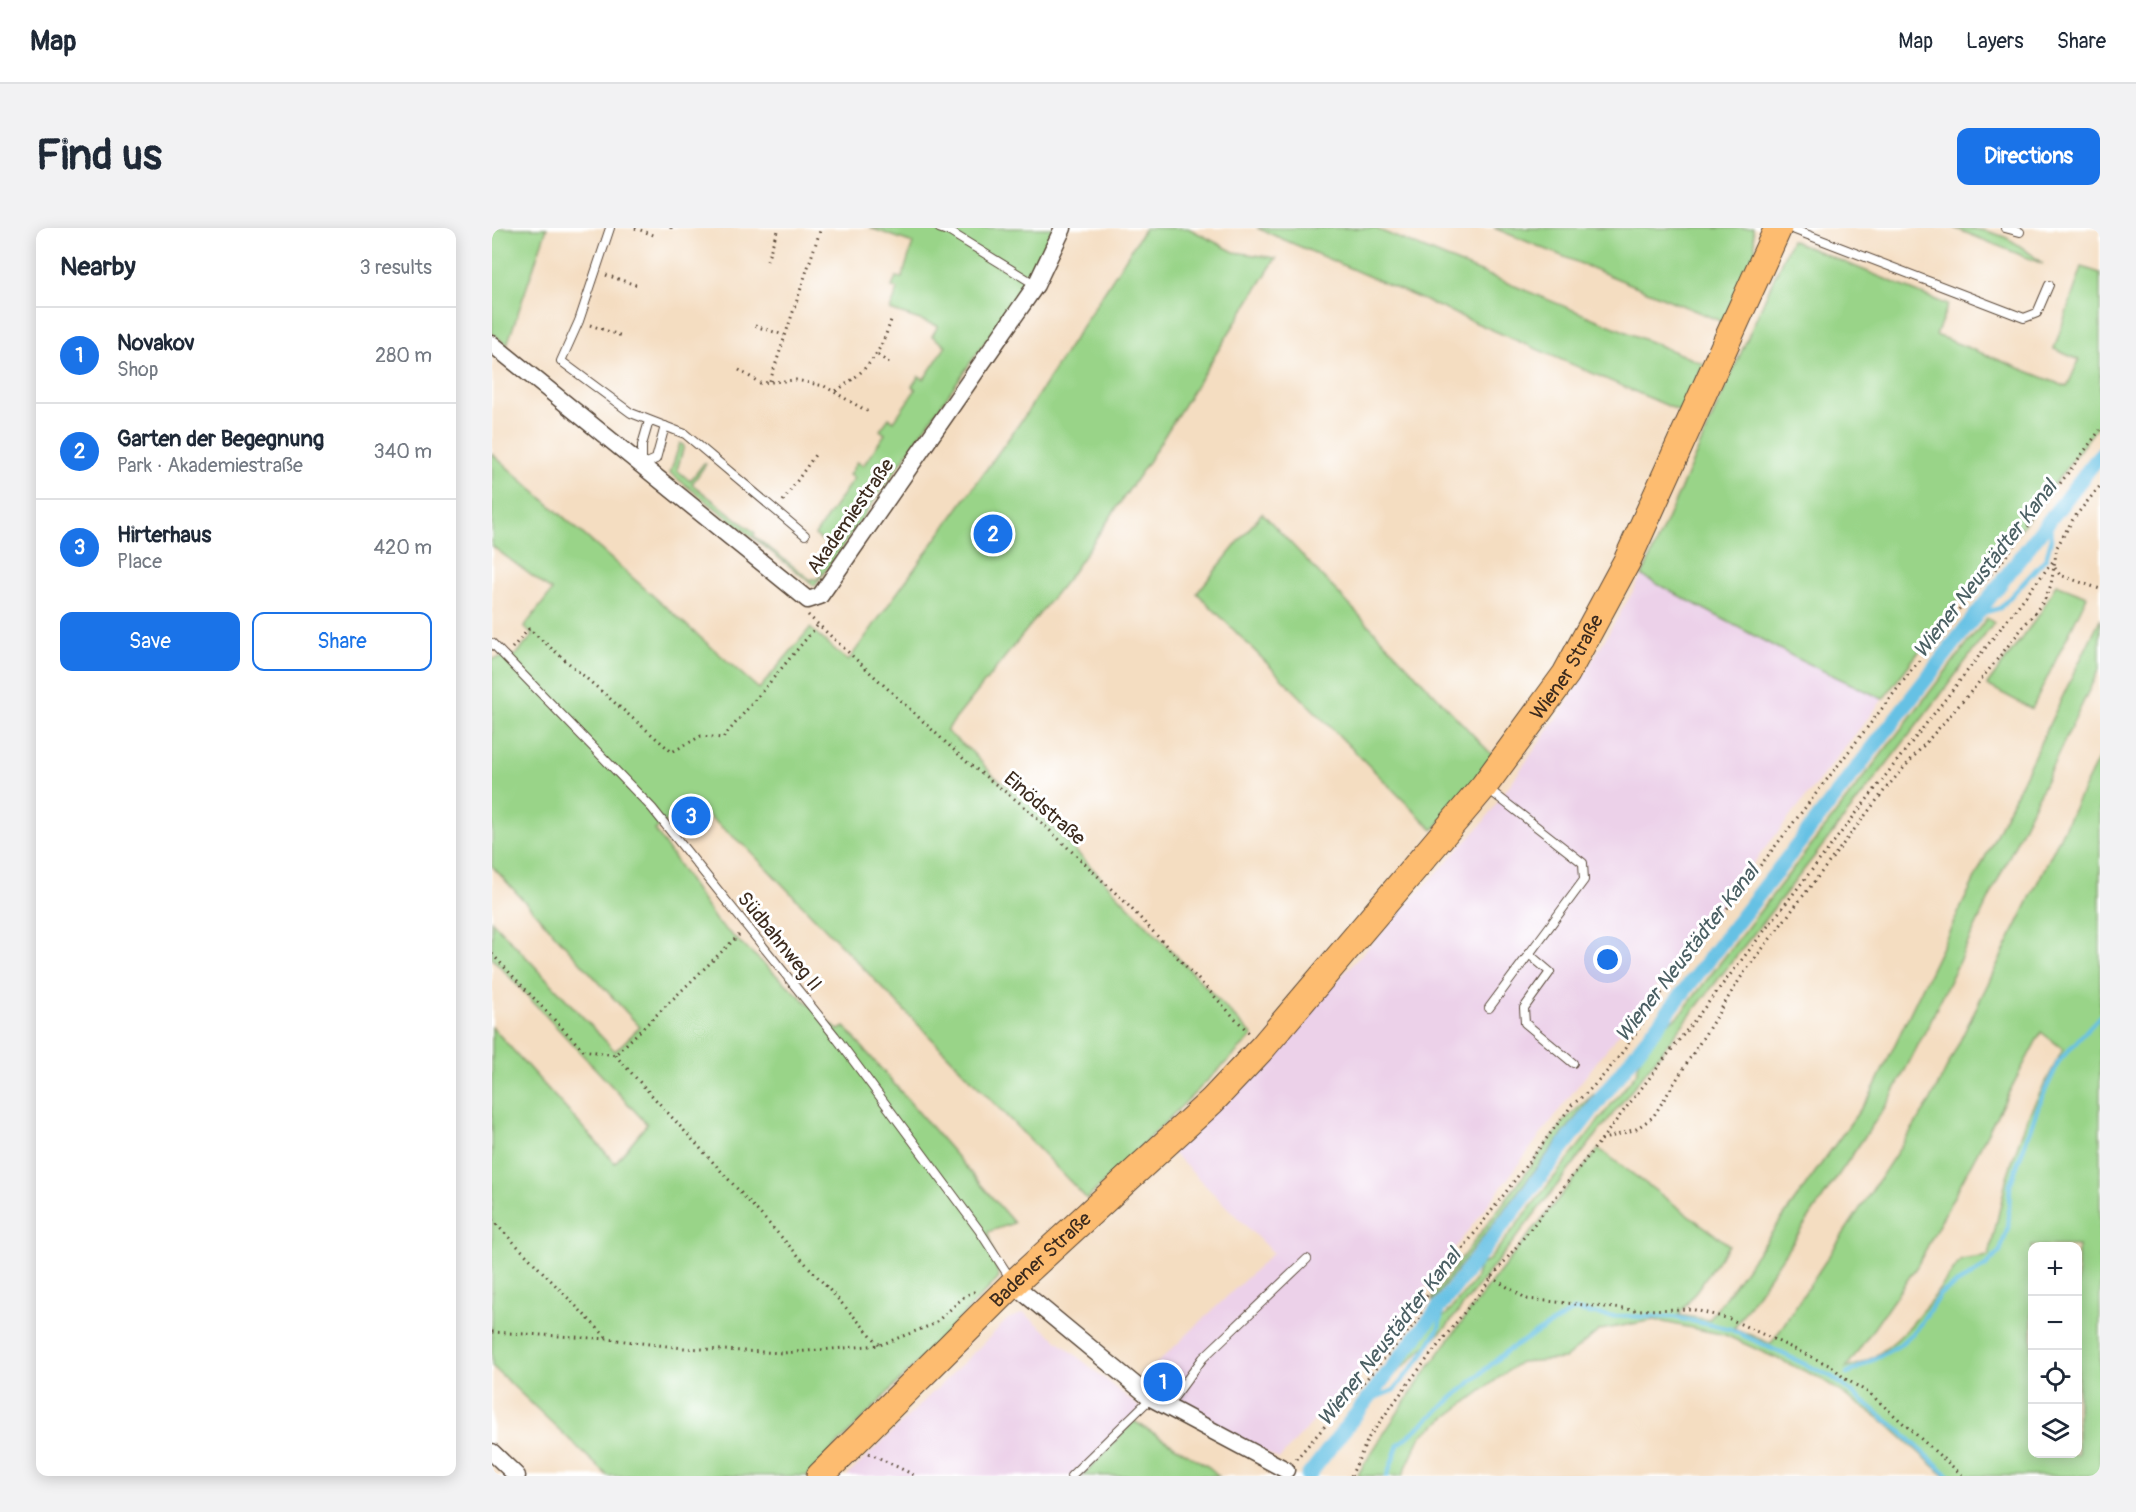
<!DOCTYPE html>
<html lang="en">
<head>
<meta charset="utf-8">
<style>
  :root { --surface:#fff; --page:#f2f2f3; --text:#1f2937; --muted:#747a83; --line:#e0e1e3; --accent:#1a73e8 }
  body { margin:0; font-family:Pangolin,sans-serif; background:var(--page); color:var(--text) }
  .controls { position:absolute; right:18px; bottom:18px; display:grid; overflow:hidden; border-radius:12px; box-shadow:0 3px 15px #0003 }
  .controls button { width:54px; height:54px; display:grid; place-items:center; padding:0; border:0; border-bottom:2px solid var(--line); background:var(--surface); color:var(--text); font:30px sans-serif }
  .you { position:absolute; left:1116px; top:732px; width:21px; height:21px; margin:-15px; border:4px solid #fff; border-radius:50%; background:#1a73e8; box-shadow:0 0 0 9px #1a73e833 }
  .badge { display:grid; place-items:center; width:39px; height:39px; border-radius:50%; background:var(--accent); color:#fff; font-size:20px; font-weight:700 }
  .pin { position:absolute; translate:-50% -50%; border:3px solid #fff; box-shadow:0 2px 6px #0006 }
  .list { margin:0; padding:0; list-style:none }
  h2 { display:flex; justify-content:space-between; align-items:center; height:78px; margin:0; padding:0 24px; font-size:26px }
  h2 small { font-size:20px; font-weight:400; color:var(--muted) }
  .list li { display:grid; grid-template-columns:39px 1fr auto; gap:18px; align-items:center; box-sizing:border-box; height:96px; padding:0 24px; border-top:2px solid var(--line) }
  .list b { display:block; font-size:22px; white-space:nowrap }
  .list p { margin:0; font-size:20px; white-space:nowrap; color:var(--muted) }
  .list em { font-size:20px; font-style:normal; color:var(--muted) }
  .actions { display:flex; gap:12px; padding:18px 24px }
  .actions a { flex:1; padding:14px 0; border:2px solid var(--accent); border-radius:12px; text-align:center; font-size:21px; color:var(--accent) }
  .actions .main { background:var(--accent); color:#fff }
  .icon { flex:none; width:33px; height:33px; fill:none; stroke:currentColor; stroke-width:2; stroke-linecap:round; stroke-linejoin:round }
  .map { position:relative; flex:none; width:1608px; height:1248px; overflow:hidden; border-radius:12px }
  header { display:flex; align-items:center; gap:36px; box-sizing:border-box; height:84px; padding:0 30px; background:var(--surface); border-bottom:2px solid var(--line) }
  header strong { font-size:28px }
  nav { display:flex; gap:33px; margin-inline-start:auto; font-size:21px }
  .intro { display:flex; align-items:center; justify-content:space-between; box-sizing:border-box; height:144px; padding:0 36px }
  h1 { margin:0; font-size:42px }
  .button { padding:15px 27px; border-radius:12px; background:var(--accent); color:#fff; font-size:21px; font-weight:700 }
  main { display:flex; gap:36px; padding:0 36px }
  aside { flex:1; background:var(--surface); border-radius:12px; box-shadow:0 3px 15px #0003 }
  .map>svg:first-child { display:block }
  .built { fill:#ecd1e9 }
  .green { fill:#99d488; stroke:#6a7f53; stroke-width:1.5; fill-rule:evenodd }
  .lines { fill:none; stroke-linecap:round; stroke-linejoin:round }
  .stream { stroke:#66c1e4; stroke-width:4.5 }
  .canal { stroke:#66c1e4; stroke-width:15 }
  .service-casing { stroke:#574536; stroke-width:10 }
  .minor-casing { stroke:#574536; stroke-width:19 }
  .primary-casing { stroke:#574536; stroke-width:29 }
  .path { stroke:#574536; stroke-width:3; stroke-dasharray:1.5 4.5; stroke-linecap:butt }
  .service { stroke:#fff; stroke-width:8 }
  .minor { stroke:#fff; stroke-width:16 }
  .primary { stroke:#fdbc6f; stroke-width:27 }
  .labels { text-anchor:middle; stroke-width:6; stroke-linejoin:round; paint-order:stroke }
  .street-label { font-size:20px; fill:#3b2a1e; stroke:#fff }
  .water-label { font-size:21px; font-style:italic; fill:#4a5f63; stroke:#fff }
</style>
</head>
<body>
<header>
<strong>Map</strong>
<nav><a>Map</a><a>Layers</a><a>Share</a></nav>
</header>
<div class="intro"><h1>Find us</h1><a class="button">Directions</a></div>
<main>
<aside>
<h2>Nearby<small>3 results</small></h2>
<ul class="list">
<li><span class="badge">1</span><div><b>Novakov</b><p>Shop</p></div><em>280 m</em></li>
<li><span class="badge">2</span><div><b>Garten der Begegnung</b><p>Park · Akademiestraße</p></div><em>340 m</em></li>
<li><span class="badge">3</span><div><b>Hirterhaus</b><p>Place</p></div><em>420 m</em></li>
</ul>
<div class="actions"><a class="main">Save</a><a>Share</a></div>
</aside>
<div class="map">
<svg width="1608" height="1248" viewBox="0 0 1608 1248">
  <rect width="100%" height="100%" fill="#fff"/>
  <filter id="ink" filterUnits="userSpaceOnUse"><feTurbulence type="fractalNoise" baseFrequency=".0167" numOctaves="2"/><feDisplacementMap in="SourceGraphic" scale="12" xChannelSelector="R" yChannelSelector="G"/><feConvolveMatrix kernelMatrix="1 2 1 2 8 2 1 2 1" color-interpolation-filters="sRGB"/></filter>
  <filter id="wash" filterUnits="userSpaceOnUse"><feTurbulence type="fractalNoise" baseFrequency=".008" numOctaves="4" result="noise"/><feDisplacementMap in="SourceGraphic" scale="24" xChannelSelector="R" yChannelSelector="G"/><feGaussianBlur stdDeviation="1.35" result="paint"/><feColorMatrix in="noise" values="0 0 0 0 0 0 0 0 0 0 0 0 0 0 0 0 0 1.4 0 .05"/><feComposite in="paint" operator="in"/></filter>
  <g filter="url(#wash)">
    <rect width="100%" height="100%" fill="#f4ddc1"/>
    <g class="built">
      <path d="M1150 348 1304 430 1391 471 1081 864 879 1131 787 1231 670 1170 647 1152 781 1025 678 922 788 815 990 596 1074 477Z"/>
      <path d="M532 1085 651 1182 590 1248H355L516 1091Z"/>
    </g>
    <g class="green">
      <path d="M0 0H55L15 117 0 105Z"/>
      <path d="M378 0H562L541 45 323 358 178 245 188 215 192 218 185 242 198 253 212 235 214 236 200 256 263 305 262 308 319 352 321 350 324 352 330 345 327 342 342 321 323 307 362 250 357 247 365 234 371 238 393 206 388 202 397 190 402 193 424 161 420 158 427 148 432 151 454 118 440 108 446 98 398 82 406 61 400 59 404 49 410 50 421 15Z"/>
      <path d="M653 0H696L742 24 784 30 656 234 580 345 454 503 480 524 502 548 534 571 761 808 595 971 256 621 199 574 163 602 224 693 346 802 353 799 522 995 496 1004 507 1050 315 1248H116L0 1138V799L123 935 155 896 0 730V693L123 823 148 799 0 638V431L24 427 41 407 32 399 60 363 0 318V226L267 461 318 400 356 433 532 189Z"/>
      <path d="M765 0H882L1212 136 1190 184Z"/>
      <path d="M1002 0H1261L1264 26 1233 95Z"/>
      <path d="M1462 0C1503 0 1521 10 1551 36Z"/>
      <path d="M1299 12 1456 77 1444 107 1575 159 1587 132 1562 121 1590 39 1608 45V195L1506 331 1471 366 1391 471 1304 430 1150 348Z"/>
      <path d="M770 285 1004 531 941 602 705 365Z"/>
      <path d="M1564 356 1595 368 1540 481 1495 457 1549 384Z"/>
      <path d="M1495 390 1502 395 1447 469 955 1098 895 1154 939 1096 955 1086 983 1052 987 1038 997 1032 1145 844C1149 818 1164 800 1187 788Z"/>
      <path d="M1608 391V439L1436 798 1397 873 1242 1100 1279 1116 1438 874 1608 527V1248H1453L1394 1195 1328 1150 1233 1107 1162 1092 1108 1102 1072 1131 1028 1134 929 1208 910 1248H865C936 1132 1020 1026 1107 921L1237 1017 1187 1087 1217 1092 1378 868ZM1549 804 1571 821 1535 890 1515 949 1497 1028 1469 1032C1439 1071 1406 1128 1354 1140L1425 1038ZM1586 1018V1226H1540V1018Z"/>
      <path d="M1102 866 940 1074 941 1068 1075 890Z"/>
      <path d="M642 1193 717 1239 727 1248H590Z"/>
    </g>
    <g class="lines">
      <g class="stream">
        <path d="M1484 387 1508 380 1554 330 1559 312 1558 292"/>
        <path d="M1355 1146 1406 1118 1425 1101 1448 1066 1494 1038 1508 1023 1516 999 1518 957 1547 876 1567 833 1608 788"/>
        <path d="M873 1174 902 1162 930 1128 947 1099 952 1072"/>
        <path d="M895 1248 906 1217 1015 1123 1082 1082 1116 1088 1182 1089 1238 1101 1340 1149 1406 1201 1457 1248"/>
      </g>
      <path class="canal" d="M816 1248 1608 227"/>
    </g>
  </g>
  <g filter="url(#ink)">
    <g class="lines">
      <g class="service-casing">
        <g id="service">
          <path d="M118 0 87 93 69 133 139 185 193 206 313 307"/>
          <path d="M447 0 458 4 544 57"/>
          <path d="M1298 0 1532 90 1545 85 1557 57"/>
          <path d="M1513 0 1528 4"/>
          <path d="M157 193 150 217V237L164 231 173 198"/>
          <path d="M0 415 160 580 343 808 487 1002 520 1053"/>
          <path d="M995 560 1091 635 1092 652 997 780"/>
          <path d="M1037 726 1058 744 1032 780 1033 795 1081 835"/>
          <path d="M675 1179 711 1130 815 1031"/>
          <path d="M579 1248 659 1170"/>
        </g>
      </g>
      <g class="minor-casing">
        <g id="minor">
          <path d="M0 116 316 372 328 368 544 57 571 0"/>
          <path d="M521 1056 659 1170 794 1242"/>
          <path d="M0 1224 25 1248"/>
        </g>
      </g>
      <g class="primary-casing">
        <g id="primary">
          <path id="s1" d="M328 1248 521 1056 720 873 771 819 992 558 1074 446 1135 333 1286 0"/>
        </g>
      </g>
      <g class="path">
        <path d="M143 0 164 8"/>
        <path d="M179 1V0"/>
        <path d="M275 33 286 0"/>
        <path d="M114 47 147 58"/>
        <path d="M98 97 130 108"/>
        <path d="M263 98 292 107"/>
        <path d="M386 127 397 135"/>
        <path d="M247 142 268 155 304 152 332 158 378 185"/>
        <path d="M278 153 329 0"/>
        <path d="M344 163C377 141 388 127 400 89"/>
        <path d="M291 273 325 224"/>
        <path d="M1563 340 1568 347 1608 361"/>
        <path d="M316 387 476 535 533 579 633 674 757 805"/>
        <path d="M20 420 37 401 180 524 209 508 231 510 325 398"/>
        <path d="M0 726 91 822 123 827 247 707"/>
        <path d="M123 827 387 1116"/>
        <path d="M1109 912 1562 332"/>
        <path d="M0 992 116 1111"/>
        <path d="M999 1049 1035 1071 1142 1082 1199 1081 1238 1091 1341 1139 1352 1150 1377 1165 1471 1248"/>
        <path d="M0 1104 116 1111 191 1120 291 1125 388 1117 442 1096 473 1068 484 1063"/>
        <path d="M377 1225 424 1248"/>
        <path d="M804 1231 927 1091 934 1069 1080 877C1118 848 1145 804 1171 763L1471 376 1508 336 1608 202"/>
        <path d="M859 1248 877 1209 917 1154 1109 912 1144 901 1161 889 1251 746 1395 559 1483 459 1552 373 1559 357 1565 319 1581 291 1608 258"/>
      </g>
      <use href="#service" class="service"/>
      <use href="#minor" class="minor"/>
      <use href="#primary" class="primary"/>
    </g>
  </g>
  <g class="labels">
    <g class="street-label">
      <text transform="translate(358 288) rotate(-55)" y="7">Akademiestraße</text>
      <text dy="7" stroke="none"><textPath href="#s1" startOffset="1104">Wiener Straße</textPath></text>
      <text transform="translate(553 580) rotate(41)" y="7">Einödstraße</text>
      <text transform="translate(288 713) rotate(51)" y="7">Südbahnweg II</text>
      <text dy="7" stroke="none"><textPath href="#s1" startOffset="309">Badener Straße</textPath></text>
    </g>
    <g class="water-label">
      <text transform="translate(1493 341) rotate(-52)" y="7">Wiener Neustädter Kanal</text>
      <text transform="translate(1195 725) rotate(-52)" y="7">Wiener Neustädter Kanal</text>
      <text transform="translate(897 1109) rotate(-52)" y="7">Wiener Neustädter Kanal</text>
    </g>
  </g>
</svg>
<div class="controls">
<button>+</button>
<button>−</button>
<button><svg class="icon" aria-label="locate" viewBox="0 0 24 24"><circle cx="12" cy="12" r="6"/><path d="M12 2v4M12 18v4M2 12h4M18 12h4"/></svg></button>
<button><svg class="icon" aria-label="layers" viewBox="0 0 24 24"><path d="M12 4l9 5-9 5-9-5zM3 14l9 5 9-5"/></svg></button>
</div>
<div class="you"></div>
<div class="pin badge" style="left:671px;top:1154px">1</div>
<div class="pin badge" style="left:501px;top:306px">2</div>
<div class="pin badge" style="left:199px;top:588px">3</div>
</div>
</main>
</body>
</html>
